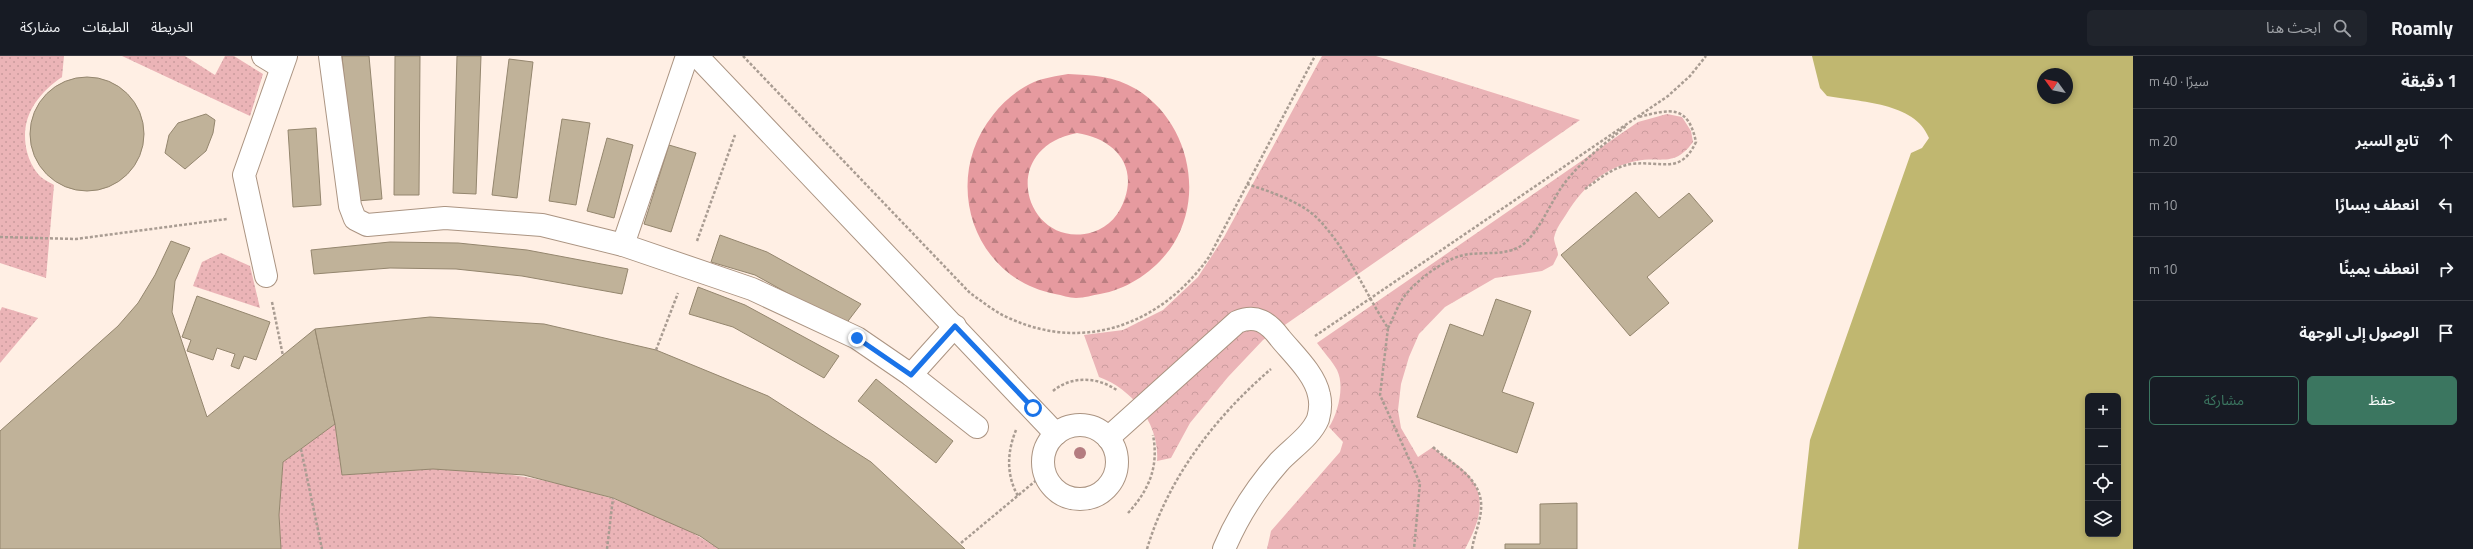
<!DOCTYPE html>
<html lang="ar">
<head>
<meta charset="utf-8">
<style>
  :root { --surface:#171b24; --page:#20242c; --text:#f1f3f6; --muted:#9ea1a6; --line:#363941; --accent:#3b7660 }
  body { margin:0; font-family:"Titillium Web","Noto Sans Arabic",sans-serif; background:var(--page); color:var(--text); direction:rtl }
  .controls { position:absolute; right:12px; bottom:12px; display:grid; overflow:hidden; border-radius:6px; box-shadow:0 2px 6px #0003 }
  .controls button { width:36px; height:36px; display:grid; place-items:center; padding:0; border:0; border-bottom:1px solid var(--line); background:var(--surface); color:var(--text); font:20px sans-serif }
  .compass { position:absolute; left:2037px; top:12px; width:36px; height:36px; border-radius:50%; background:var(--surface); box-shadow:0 2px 6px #0003; rotate:303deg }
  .stop { position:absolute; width:12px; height:12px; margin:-9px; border:3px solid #1a73e8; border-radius:50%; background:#fff }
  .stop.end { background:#1a73e8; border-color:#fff; box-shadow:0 1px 4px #0008 }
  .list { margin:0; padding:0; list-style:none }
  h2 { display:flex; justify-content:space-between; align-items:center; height:52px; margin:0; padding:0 16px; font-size:17px }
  h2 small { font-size:13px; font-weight:400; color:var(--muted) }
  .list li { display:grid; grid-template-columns:26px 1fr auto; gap:12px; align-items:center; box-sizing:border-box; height:64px; padding:0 16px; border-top:1px solid var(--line) }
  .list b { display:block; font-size:15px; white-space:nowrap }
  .list em { font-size:13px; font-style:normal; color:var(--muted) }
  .actions { display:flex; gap:8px; padding:12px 16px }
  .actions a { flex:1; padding:9px 0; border:1px solid var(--accent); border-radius:6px; text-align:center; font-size:14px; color:var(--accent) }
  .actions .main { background:var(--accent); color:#fff }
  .icon { flex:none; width:22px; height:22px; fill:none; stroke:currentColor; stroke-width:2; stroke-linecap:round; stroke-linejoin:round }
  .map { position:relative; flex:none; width:2133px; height:493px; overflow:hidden; direction:ltr }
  header { display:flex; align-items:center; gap:24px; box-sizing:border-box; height:56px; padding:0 20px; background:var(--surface); border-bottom:1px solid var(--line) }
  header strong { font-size:19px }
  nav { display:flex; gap:22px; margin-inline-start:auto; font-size:14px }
  .search { width:280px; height:36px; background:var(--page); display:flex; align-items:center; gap:10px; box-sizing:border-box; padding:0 14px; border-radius:6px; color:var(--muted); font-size:15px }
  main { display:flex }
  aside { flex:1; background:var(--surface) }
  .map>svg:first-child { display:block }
  .grass { fill:url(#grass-dots) }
  .forest { fill:url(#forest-firs); fill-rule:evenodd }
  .park { fill:url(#park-crowns) }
  .water { fill:#c0b770; fill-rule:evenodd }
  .building { fill:#c0b299; stroke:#94866e }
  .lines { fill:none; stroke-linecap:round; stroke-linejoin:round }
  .minor-casing { stroke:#ab9482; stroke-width:24 }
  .path { stroke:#a99c92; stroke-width:2.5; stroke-dasharray:3 2; stroke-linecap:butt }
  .minor { stroke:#fff; stroke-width:22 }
  .tree { fill:#b47c80 }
  .route { stroke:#1a73e8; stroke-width:5 }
</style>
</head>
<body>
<header>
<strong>Roamly</strong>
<div class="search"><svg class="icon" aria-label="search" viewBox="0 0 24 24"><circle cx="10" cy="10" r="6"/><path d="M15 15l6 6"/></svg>ابحث هنا</div>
<nav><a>الخريطة</a><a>الطبقات</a><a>مشاركة</a></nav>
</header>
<main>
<aside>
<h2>1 دقيقة<small>سيرًا · 40 m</small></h2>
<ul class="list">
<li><svg class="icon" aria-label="ahead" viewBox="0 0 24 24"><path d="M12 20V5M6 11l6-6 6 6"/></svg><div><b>تابع السير</b></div><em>20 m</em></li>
<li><svg class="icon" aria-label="left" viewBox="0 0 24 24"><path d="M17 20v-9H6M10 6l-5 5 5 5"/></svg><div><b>انعطف يسارًا</b></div><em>10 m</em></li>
<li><svg class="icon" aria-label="right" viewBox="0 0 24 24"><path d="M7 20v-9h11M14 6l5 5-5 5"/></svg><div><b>انعطف يمينًا</b></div><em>10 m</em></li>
<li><svg class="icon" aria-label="arrive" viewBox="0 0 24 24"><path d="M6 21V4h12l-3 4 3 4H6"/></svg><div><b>الوصول إلى الوجهة</b></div></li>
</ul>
<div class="actions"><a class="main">حفظ</a><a>مشاركة</a></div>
</aside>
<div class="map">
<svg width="2133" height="493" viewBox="0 0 2133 493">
  <defs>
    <pattern id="grass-dots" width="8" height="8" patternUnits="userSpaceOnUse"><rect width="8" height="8" fill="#ebb4b7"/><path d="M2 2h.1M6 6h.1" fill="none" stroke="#ca9b9d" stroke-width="1.8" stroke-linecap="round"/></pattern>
    <pattern id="forest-firs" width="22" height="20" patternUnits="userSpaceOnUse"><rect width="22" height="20" fill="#e69a9f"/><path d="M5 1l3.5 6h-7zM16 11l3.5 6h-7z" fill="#bb7e81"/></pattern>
    <pattern id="park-crowns" width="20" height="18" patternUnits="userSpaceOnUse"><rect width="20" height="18" fill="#ebb4b7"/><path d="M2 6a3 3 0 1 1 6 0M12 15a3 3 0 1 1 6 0" fill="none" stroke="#ca9b9d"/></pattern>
  </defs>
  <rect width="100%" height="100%" fill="#ffefe4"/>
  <g class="grass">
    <path d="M0 0H64L62 21C36 39 19 63 27 96 29 104 33 112 38 118 42 123 49 126 54 129L46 222 0 207Z"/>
    <path d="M122 0H185L215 19 225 0H234L263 18 250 60Z"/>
    <path d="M221 197 250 210 260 252 193 230 202 206Z"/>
    <path d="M2 251 38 262 0 307V255Z"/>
    <path d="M335 368 342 419C372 417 403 413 433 413 524 412 643 442 719 493H281L279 459 283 406Z"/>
  </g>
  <path class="forest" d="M1068 18C1092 19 1114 20 1136 33 1187 64 1205 136 1174 187 1158 213 1129 233 1100 238 1093 239 1084 242 1076 242 1069 242 1062 239 1055 238 972 222 941 123 993 59 1003 46 1018 33 1034 26 1044 22 1057 20 1068 18ZM1077 77C1111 82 1137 106 1125 142 1120 158 1109 171 1093 176 1027 196 994 93 1077 77Z"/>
  <g class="park">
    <path d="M1322 0H1376L1580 64 1263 284 1228 321 1190 367 1171 402 1157 405C1160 369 1133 333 1099 321L1084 279 1123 274 1163 254 1198 221 1224 181Z"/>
    <path d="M1667 58 1682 61 1691 75 1693 86C1674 112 1661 100 1636 105 1604 112 1584 130 1567 157 1562 165 1556 172 1554 182 1554 187 1558 194 1558 199L1553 209 1542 215 1495 222 1445 251 1419 278 1409 301 1401 328 1398 354 1401 372 1418 401 1433 391C1441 399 1451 404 1460 411 1490 436 1481 463 1465 493H1267L1271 475 1340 396 1343 386 1329 371C1338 357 1345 330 1337 314 1332 305 1323 295 1317 287L1638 66Z"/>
  </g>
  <path class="water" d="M1812 0H2133V493H1798L1810 384 1911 97 1922 92 1929 82C1915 46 1859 46 1827 40L1820 32ZM2043 18H2067V42H2043ZM2088 340H2118V478H2088Z"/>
  <g class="building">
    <path d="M342 0H369L382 143 356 145Z"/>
    <path d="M395 0H420L419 139H394Z"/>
    <path d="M457 0H481L476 138 453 137Z"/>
    <path d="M509 3 533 6 517 142 492 139Z"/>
    <circle cx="87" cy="78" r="57"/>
    <path d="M206 58 215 64 213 77 206 95 185 113 165 97 169 79 178 67Z"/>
    <path d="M562 63 590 67 576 149 549 145Z"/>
    <path d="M316 72 321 149 293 151 288 74Z"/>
    <path d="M607 82 633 89 614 162 587 155Z"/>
    <path d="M669 89 696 97 671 176 644 168Z"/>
    <path d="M1636 136 1659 162 1689 137 1713 165 1647 221 1669 247 1630 280 1561 199Z"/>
    <path d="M720 179 767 196 861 248 845 269 755 219 711 206Z"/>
    <path d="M171 185 190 192 175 225 172 256 207 361 315 273 335 368 283 406 279 459 281 493H0V375L118 270 138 247 155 219Z"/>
    <path d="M390 186 458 187 527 194 628 213 622 238 522 220 456 213 390 212 314 218 311 194Z"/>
    <path d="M698 231 745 249 839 300 824 322 733 271 689 258Z"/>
    <path d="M197 240 270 266 256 304 244 300 239 313 231 310 235 298 217 292 213 304 187 295 191 284 182 281Z"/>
    <path d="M1496 243 1531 255 1502 336 1534 347 1517 397 1417 361 1450 268 1483 280Z"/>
    <path d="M430 261 544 268 656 294 768 340 871 406 965 493H719L700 480 613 442 524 419 433 413 342 419 335 368 315 273Z"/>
    <path d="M876 323 953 385 936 407 858 345Z"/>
    <path d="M1577 447V493H1505V488H1540V448Z"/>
  </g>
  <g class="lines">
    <g class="minor-casing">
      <g id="minor">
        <path d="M263 0 281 11"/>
        <path d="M330 0 350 150 355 163 367 169 445 162 542 169 623 189 752 233 857 282 911 319 977 371"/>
        <path d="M697 0 1056 378"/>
        <path d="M623 189 687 0"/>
        <path d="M266 220 244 119 286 0"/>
        <path d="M911 319 955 270"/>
        <circle cx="1080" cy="406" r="37"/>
        <path d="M1108 382 1237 266C1256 258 1268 266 1280 282 1293 298 1315 318 1319 339 1321 347 1320 356 1318 363 1311 380 1291 393 1279 406 1257 431 1237 462 1224 493"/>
      </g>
    </g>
    <g class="path">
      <path d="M743 0 970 237C983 246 996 257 1011 263 1088 297 1163 266 1209 201L1315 0"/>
      <path d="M1247 128C1271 136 1303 146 1320 165 1349 196 1365 237 1388 272L1380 339 1420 427 1414 493"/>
      <path d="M1585 133C1599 123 1613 111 1631 108 1661 104 1680 120 1696 86 1688 48 1670 53 1639 61"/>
      <path d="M0 181 76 183 227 163"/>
      <path d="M697 185 735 79"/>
      <path d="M272 246 283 300"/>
      <path d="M1388 272C1393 263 1397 251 1403 242 1415 225 1449 199 1470 198 1489 196 1511 200 1526 186 1541 171 1549 150 1561 132 1578 107 1604 89 1627 69"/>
      <path d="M1315 280 1668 40 1690 20 1706 0"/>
      <path d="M656 294 678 237"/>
      <path d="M1053 335C1072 319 1099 321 1118 335"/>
      <path d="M1016 374C1007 396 1006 419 1018 440"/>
      <path d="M1433 391C1452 409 1484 422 1481 454 1480 467 1474 480 1472 493"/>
      <path d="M301 393 322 493"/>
      <path d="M1128 457C1149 434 1159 411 1153 379"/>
      <path d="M961 487 1045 417"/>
      <path d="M607 493 613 442"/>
      <path d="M1147 493C1168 422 1215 361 1271 313"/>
    </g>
    <use href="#minor" class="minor"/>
  </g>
  <circle class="tree" cx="1080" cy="397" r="6"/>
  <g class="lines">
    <path class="route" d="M857 282 911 319 955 270 1033 352"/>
  </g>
</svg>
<div class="controls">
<button>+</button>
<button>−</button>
<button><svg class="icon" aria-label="locate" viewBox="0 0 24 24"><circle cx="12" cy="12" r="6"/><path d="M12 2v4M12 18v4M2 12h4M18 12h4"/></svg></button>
<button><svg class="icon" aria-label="layers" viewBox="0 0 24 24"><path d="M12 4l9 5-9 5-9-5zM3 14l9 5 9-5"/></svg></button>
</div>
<svg class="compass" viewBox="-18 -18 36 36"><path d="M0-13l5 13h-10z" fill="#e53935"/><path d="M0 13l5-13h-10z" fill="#9ea1a6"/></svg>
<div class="stop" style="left:1033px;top:352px"></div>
<div class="stop end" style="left:857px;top:282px"></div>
</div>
</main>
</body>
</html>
